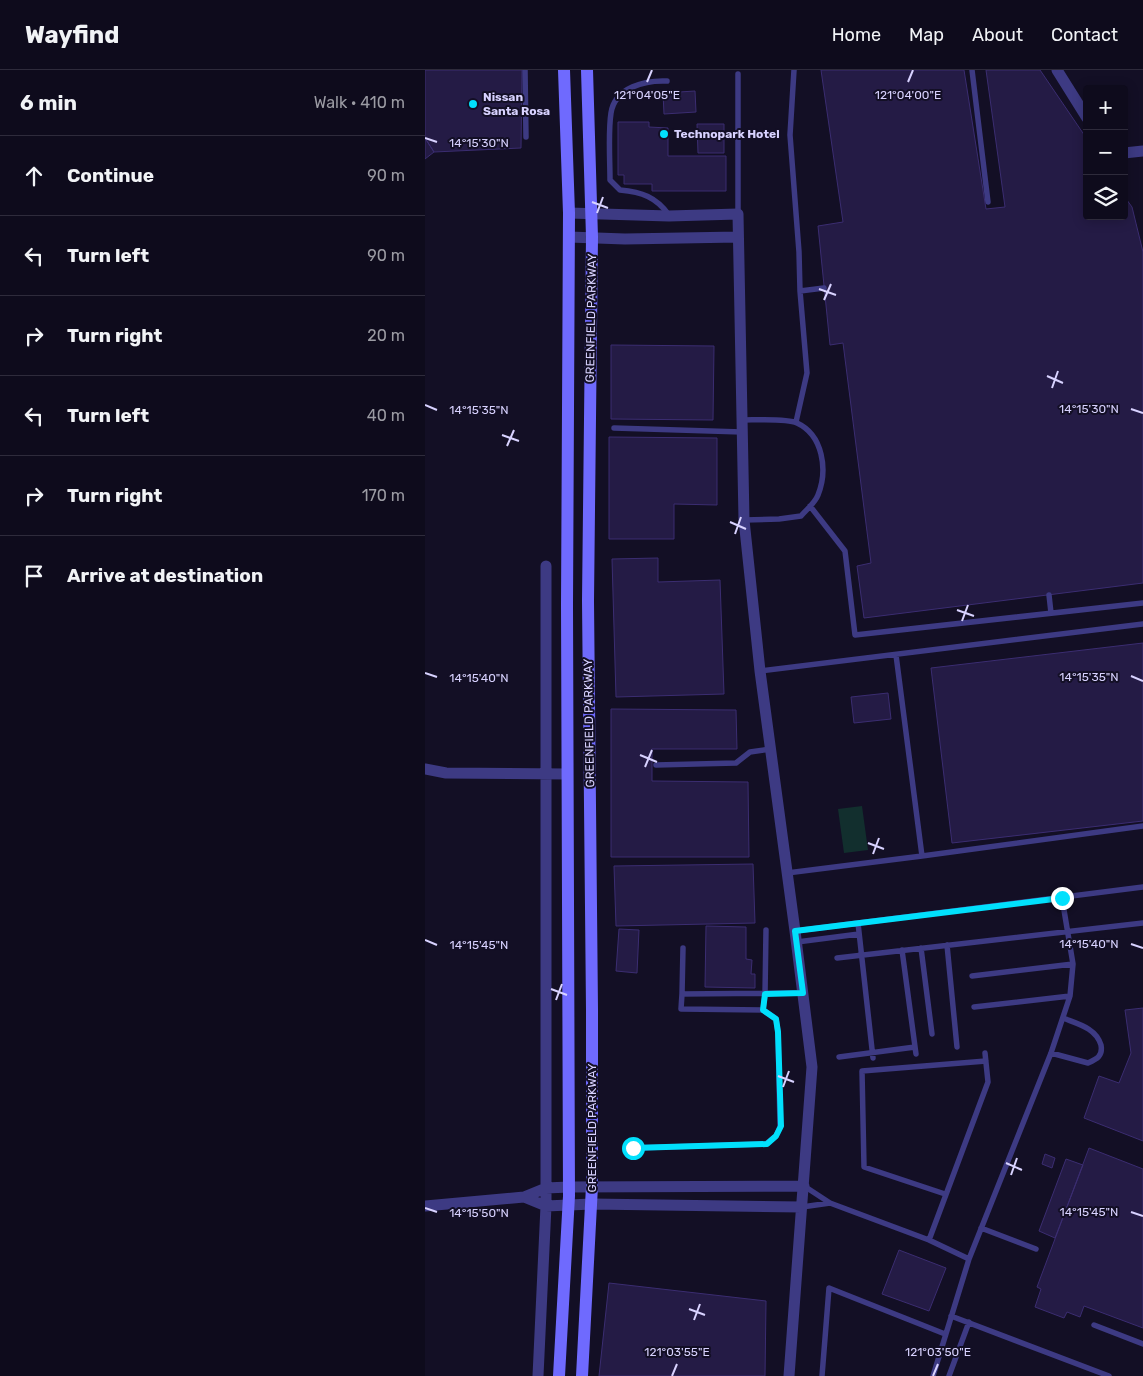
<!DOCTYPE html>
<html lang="en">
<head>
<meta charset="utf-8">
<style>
  :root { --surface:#0e0b1c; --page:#1c1929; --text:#f1f3f6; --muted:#9b9ba3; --line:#2e2b3b }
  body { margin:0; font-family:Rubik,sans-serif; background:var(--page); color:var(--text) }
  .controls { position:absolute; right:15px; top:15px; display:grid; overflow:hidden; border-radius:5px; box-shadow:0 2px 12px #0003 }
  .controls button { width:45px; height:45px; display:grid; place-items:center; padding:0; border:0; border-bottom:1px solid var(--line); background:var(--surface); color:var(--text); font:25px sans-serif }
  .stop { position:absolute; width:15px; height:15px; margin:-11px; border:4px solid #01e0fc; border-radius:50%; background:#fff }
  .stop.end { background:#01e0fc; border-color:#fff; box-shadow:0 1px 5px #0008 }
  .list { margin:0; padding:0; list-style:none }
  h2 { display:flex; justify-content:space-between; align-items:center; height:65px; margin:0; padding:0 20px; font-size:21px }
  h2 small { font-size:16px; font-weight:400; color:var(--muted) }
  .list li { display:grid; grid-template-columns:32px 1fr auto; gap:15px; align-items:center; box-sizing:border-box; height:80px; padding:0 20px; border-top:1px solid var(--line) }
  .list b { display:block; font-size:19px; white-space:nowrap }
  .list em { font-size:16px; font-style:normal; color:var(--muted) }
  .icon { flex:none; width:28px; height:28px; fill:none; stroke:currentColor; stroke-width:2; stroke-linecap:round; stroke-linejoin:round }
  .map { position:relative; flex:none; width:718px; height:1306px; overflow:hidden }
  header { display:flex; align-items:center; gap:30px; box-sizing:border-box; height:70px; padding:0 25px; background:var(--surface); border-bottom:1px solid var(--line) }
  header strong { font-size:24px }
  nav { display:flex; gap:28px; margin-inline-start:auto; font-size:18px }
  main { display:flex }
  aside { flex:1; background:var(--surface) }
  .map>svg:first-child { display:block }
  .pitch { fill:#122f2e }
  .building { fill:#241b45; stroke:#3b2d71 }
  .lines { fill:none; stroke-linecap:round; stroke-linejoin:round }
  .lane { stroke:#3d3a83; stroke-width:5.5 }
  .street { stroke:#3d3a83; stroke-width:11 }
  .secondary { stroke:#6f6afe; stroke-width:12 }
  .route { stroke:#01e0fc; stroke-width:6 }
  .ticks { fill:none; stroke:#d8d2ff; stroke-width:2 }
  .poi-dot { fill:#01e0fc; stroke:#130f25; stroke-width:2 }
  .labels { text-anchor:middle; stroke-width:4; stroke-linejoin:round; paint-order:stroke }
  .poi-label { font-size:12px; font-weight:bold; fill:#d8d2ff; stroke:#130f25; text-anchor:start }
  .street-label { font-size:12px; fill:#d8d2ff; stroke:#130f25 }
  .ticks-label { font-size:12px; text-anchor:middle; fill:#d8d2ff; stroke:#130f25; stroke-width:4; stroke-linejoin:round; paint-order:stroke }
</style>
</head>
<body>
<header>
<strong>Wayfind</strong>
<nav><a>Home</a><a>Map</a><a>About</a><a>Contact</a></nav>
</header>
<main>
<aside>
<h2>6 min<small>Walk · 410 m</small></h2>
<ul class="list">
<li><svg class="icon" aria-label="ahead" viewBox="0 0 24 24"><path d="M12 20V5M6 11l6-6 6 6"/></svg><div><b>Continue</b></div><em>90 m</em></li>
<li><svg class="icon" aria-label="left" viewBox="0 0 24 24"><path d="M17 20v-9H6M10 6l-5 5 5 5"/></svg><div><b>Turn left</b></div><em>90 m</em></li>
<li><svg class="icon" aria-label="right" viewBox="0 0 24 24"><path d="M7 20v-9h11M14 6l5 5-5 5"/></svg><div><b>Turn right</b></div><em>20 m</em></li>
<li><svg class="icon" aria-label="left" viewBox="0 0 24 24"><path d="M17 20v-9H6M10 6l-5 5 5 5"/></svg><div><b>Turn left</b></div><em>40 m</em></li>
<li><svg class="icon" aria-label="right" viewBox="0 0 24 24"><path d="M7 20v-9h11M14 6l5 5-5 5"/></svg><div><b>Turn right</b></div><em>170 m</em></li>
<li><svg class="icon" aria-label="arrive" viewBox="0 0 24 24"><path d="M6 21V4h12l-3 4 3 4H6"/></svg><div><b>Arrive at destination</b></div></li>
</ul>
</aside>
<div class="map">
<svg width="718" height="1306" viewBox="0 0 718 1306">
  <rect width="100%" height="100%" fill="#130f25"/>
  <path class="pitch" d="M437 736 443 780 419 783 413 739Z"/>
  <path class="building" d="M0 0H97L96 78 9 82 0 68Z
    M396 0H539L561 139 580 137 561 0H615L662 69V146H699V126L707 137 718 182V513L439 548 432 496 446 493 418 273 405 275 393 156 418 152Z
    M270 21 271 42 239 44 238 23Z
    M193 52H224V57L243 58V86H301V121H227V114H199V105H193Z
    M272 54H299V83H273Z
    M0 68 9 82 0 89Z
    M186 275 289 276 288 350 186 349Z
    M184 367 292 368V435L249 434V469H184Z
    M233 488V512L295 510 299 624 191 627 187 489Z
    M718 573V751L527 773 506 598Z
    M463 623 466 649 429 653 426 627Z
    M186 639 311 640 312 679H227V711L323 712 324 787H186Z
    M328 794 330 853 191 856 189 796Z
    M281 856 321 857V889L327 890 326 904H330V918L280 917Z
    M194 859 214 860 212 903 191 901Z
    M718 938V1071L659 1048 674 1006 694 1013 706 983 700 940Z
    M664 1078 718 1099V1258L659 1236 655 1247 642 1242 639 1248 610 1237 616 1219 612 1217Z
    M620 1084 630 1088 627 1098 617 1094Z
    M641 1089 658 1095 630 1168 614 1161Z
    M474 1180 521 1198 504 1241 457 1224Z
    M184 1213 341 1231 340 1306H174Z"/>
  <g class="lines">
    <path class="lane" d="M100 0 101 67
      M369 0 365 65 374 182 375 221 382 303 371 352
      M547 0 563 132
      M242 11C221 10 190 17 186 43 183 62 185 90 185 110L195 120C217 122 231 127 244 145
      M313 144V4
      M375 221 399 218
      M318 350C330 350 362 348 372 353 398 365 403 400 393 425 390 433 382 439 376 446L354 449 319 450
      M189 358 317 362
      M385 436 420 481 430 565 718 533
      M624 525 626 543
      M471 585 497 786 718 756
      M335 601 718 554
      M231 695 311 693 325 682 346 679
      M362 803 497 786
      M433 853 448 988
      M370 861 718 817
      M372 872 434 864
      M522 875 532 977
      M258 878 257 924 378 923
      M496 878 507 964
      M477 880 491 984
      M412 888 718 853
      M547 906 648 894
      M257 924 256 939 338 940 340 924 341 860
      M549 937 645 926
      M626 983 663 993C672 989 678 986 676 975 671 958 653 954 638 948
      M414 987 490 977
      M208 1078 341 1074 351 1066 355 1057 353 962 351 949 338 940
      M379 1116 405 1133 504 1170 544 1189
      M520 1124 439 1097 437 1001 561 991
      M377 1137 405 1133
      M556 1158 611 1179
      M504 1170 563 1012 560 983
      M526 1246 684 1306
      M669 1255 718 1274
      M397 1306 404 1218 520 1264
      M508 1306 544 1189 626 983 645 926 648 894 637 828
      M524 1306 544 1252"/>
    <path class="street" d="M632 0 662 48
      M699 83 718 81
      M144 143 244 146 313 144 319 450 335 601 370 861 387 997 364 1306
      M144 167 200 169 313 167
      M0 699 21 703 142 704
      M99 1127 121 1136 167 1134 377 1137
      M0 1136 99 1127 121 1118 144 1117 379 1116
      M113 1306 121 1136V496"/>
    <path class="secondary" d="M134 1306 144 1126 142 535 144 143 139 0
      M157 1306 167 1116V940L163 531 167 167 162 0"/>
  </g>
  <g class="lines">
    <path class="route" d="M208 1078 342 1074 351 1066 356 1056 353 962 351 949 338 940 340 924 378 923 370 861 637 828"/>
  </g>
  <path class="ticks" d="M222 12 227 0M483 12 488 0M0 68 12 72M167 132 183 138M172 143 178 127M394 219 411 225M399 230 406 214M622 306 638 313M627 318 633 301M0 335 12 340M706 339 718 343M77 365 94 371M82 376 89 360M305 452 321 459M310 464 316 447M532 540 549 546M537 551 543 535M0 603 12 607M706 606 718 611M215 685 232 692M220 697 227 680M443 773 459 779M448 784 454 768M0 870 12 875M706 874 718 878M126 919 142 925M131 930 137 914M353 1006 369 1012M358 1017 364 1001M581 1093 597 1100M586 1105 592 1088M0 1138 12 1142M706 1142 718 1146M264 1239 280 1245M269 1250 275 1234M247 1306 252 1294M508 1306 513 1294"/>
  <g class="poi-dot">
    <circle cx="48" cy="34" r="5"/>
    <circle cx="239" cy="64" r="5"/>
  </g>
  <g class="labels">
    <g class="poi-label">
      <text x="58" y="31">Nissan<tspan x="58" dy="14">Santa Rosa</tspan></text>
      <text x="249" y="68">Technopark Hotel</text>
    </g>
    <g class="street-label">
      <text transform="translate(166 248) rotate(-89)" y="4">GREENFIELD PARKWAY</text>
      <text transform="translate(164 653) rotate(-91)" y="4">GREENFIELD PARKWAY</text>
      <text transform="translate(167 1058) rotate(-90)" y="4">GREENFIELD PARKWAY</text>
    </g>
  </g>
  <g class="ticks-label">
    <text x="222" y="29">121°04'05"E</text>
    <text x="483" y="29">121°04'00"E</text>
    <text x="54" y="77">14°15'30"N</text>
    <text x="664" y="343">14°15'30"N</text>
    <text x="54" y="344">14°15'35"N</text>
    <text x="664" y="611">14°15'35"N</text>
    <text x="54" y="612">14°15'40"N</text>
    <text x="664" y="878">14°15'40"N</text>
    <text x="54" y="879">14°15'45"N</text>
    <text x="664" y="1146">14°15'45"N</text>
    <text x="54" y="1147">14°15'50"N</text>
    <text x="252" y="1286">121°03'55"E</text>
    <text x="513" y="1286">121°03'50"E</text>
  </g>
</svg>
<div class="controls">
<button>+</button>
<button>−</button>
<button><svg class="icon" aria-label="layers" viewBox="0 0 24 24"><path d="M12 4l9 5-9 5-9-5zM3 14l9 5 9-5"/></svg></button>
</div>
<div class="stop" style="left:208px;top:1078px"></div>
<div class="stop end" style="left:637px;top:828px"></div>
</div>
</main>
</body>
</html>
